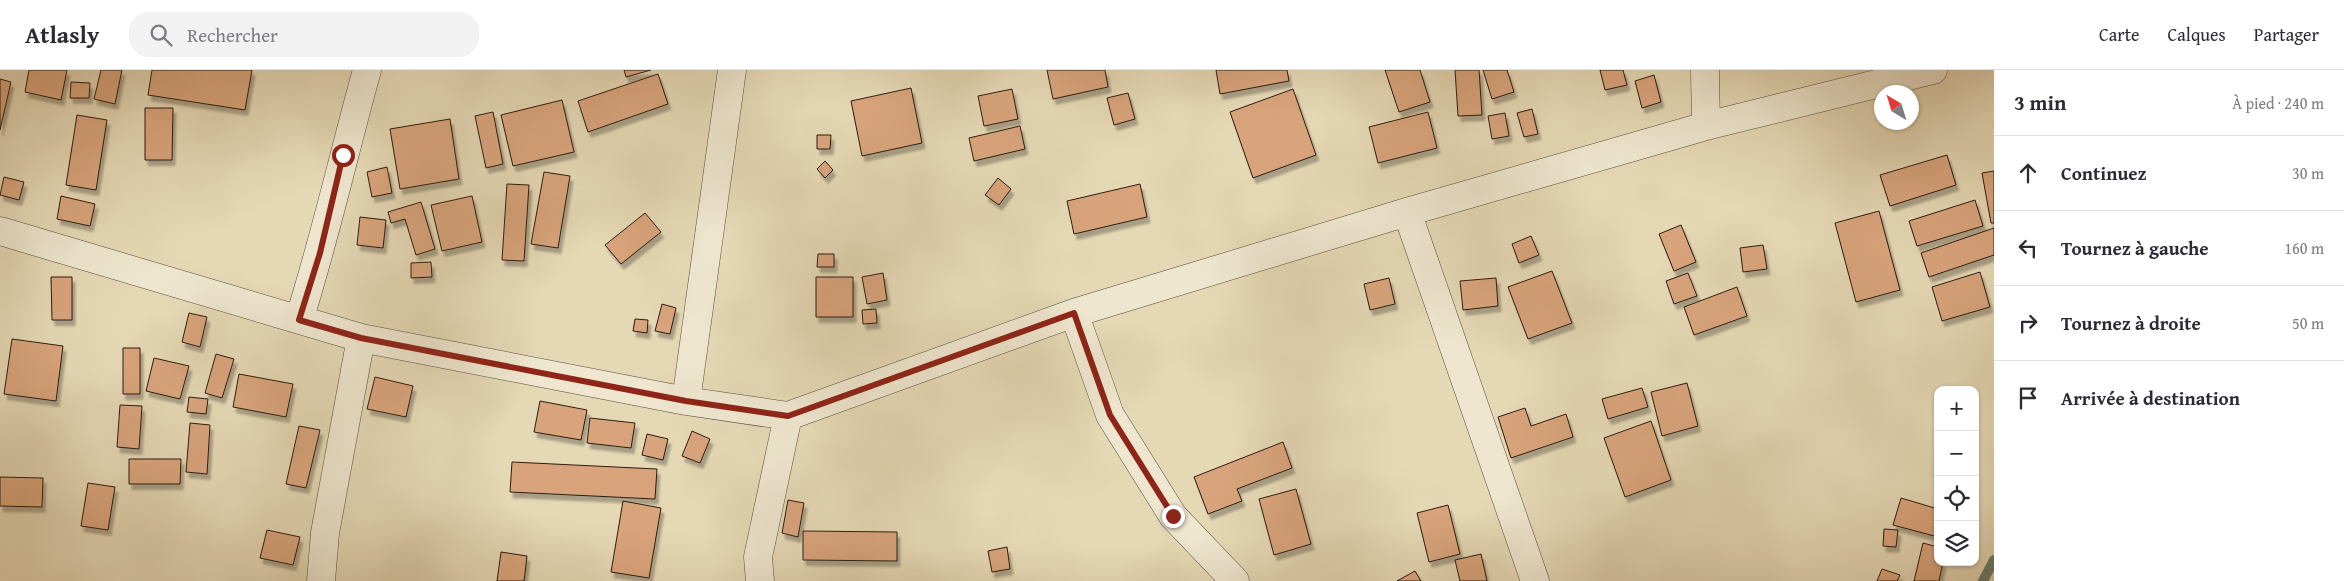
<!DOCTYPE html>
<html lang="fr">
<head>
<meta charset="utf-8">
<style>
  :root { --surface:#fff; --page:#f2f2f3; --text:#2b2b33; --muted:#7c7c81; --line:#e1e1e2 }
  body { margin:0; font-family:"Gentium Book Plus",serif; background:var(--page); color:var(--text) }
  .controls { position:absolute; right:15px; bottom:15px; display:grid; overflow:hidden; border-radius:10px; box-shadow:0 1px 4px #0004 }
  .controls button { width:45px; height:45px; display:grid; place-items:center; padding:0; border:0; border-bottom:1px solid var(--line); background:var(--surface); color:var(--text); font:25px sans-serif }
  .compass { position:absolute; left:1874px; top:15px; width:45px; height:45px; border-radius:50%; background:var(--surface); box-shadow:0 1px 4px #0004; rotate:322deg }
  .stop { position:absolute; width:15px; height:15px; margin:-11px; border:4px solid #8f2418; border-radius:50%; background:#fff }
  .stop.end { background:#8f2418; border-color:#fff; box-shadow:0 1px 5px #0008 }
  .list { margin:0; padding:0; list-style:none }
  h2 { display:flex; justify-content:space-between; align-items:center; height:65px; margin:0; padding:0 20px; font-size:21px }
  h2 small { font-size:16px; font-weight:400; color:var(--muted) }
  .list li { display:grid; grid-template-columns:32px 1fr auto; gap:15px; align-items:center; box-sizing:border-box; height:75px; padding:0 20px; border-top:1px solid var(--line) }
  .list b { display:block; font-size:19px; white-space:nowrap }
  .list em { font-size:16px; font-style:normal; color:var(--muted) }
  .icon { flex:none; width:28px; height:28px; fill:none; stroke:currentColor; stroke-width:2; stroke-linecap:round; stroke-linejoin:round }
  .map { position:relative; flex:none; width:1994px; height:511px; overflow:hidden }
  header { display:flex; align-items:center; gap:30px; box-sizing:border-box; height:70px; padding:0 25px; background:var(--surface); border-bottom:1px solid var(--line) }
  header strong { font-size:24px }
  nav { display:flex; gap:28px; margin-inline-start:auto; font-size:18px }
  .search { width:350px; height:45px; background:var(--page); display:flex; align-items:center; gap:12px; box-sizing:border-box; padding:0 18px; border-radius:20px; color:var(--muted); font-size:19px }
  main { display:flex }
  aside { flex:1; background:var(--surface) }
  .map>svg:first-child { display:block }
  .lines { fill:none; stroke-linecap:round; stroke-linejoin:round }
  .stream { stroke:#6b7b6f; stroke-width:10 }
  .building { fill:#d9a47c; stroke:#2a1c11; filter:url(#shadow) }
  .minor-casing { stroke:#594b3a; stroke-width:29 }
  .minor { stroke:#eee6cf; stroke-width:28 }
  .route { stroke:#8f2418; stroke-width:6 }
</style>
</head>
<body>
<header>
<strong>Atlasly</strong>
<div class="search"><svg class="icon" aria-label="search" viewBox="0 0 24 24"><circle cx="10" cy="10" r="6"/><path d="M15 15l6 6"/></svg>Rechercher</div>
<nav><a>Carte</a><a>Calques</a><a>Partager</a></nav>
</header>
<main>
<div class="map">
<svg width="1994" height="511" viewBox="0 0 1994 511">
  <defs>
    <filter id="shadow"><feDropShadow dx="3" dy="5.5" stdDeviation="1" flood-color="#0004"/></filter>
  </defs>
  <rect width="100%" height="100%" fill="#e5d8b5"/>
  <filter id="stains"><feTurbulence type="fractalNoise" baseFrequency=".004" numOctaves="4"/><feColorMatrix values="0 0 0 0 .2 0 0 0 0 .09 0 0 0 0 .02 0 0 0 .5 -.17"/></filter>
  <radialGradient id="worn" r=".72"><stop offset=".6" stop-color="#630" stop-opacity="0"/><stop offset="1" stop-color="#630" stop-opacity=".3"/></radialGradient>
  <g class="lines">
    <path class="stream" d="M1983 511 1994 490"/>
  </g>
  <path class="building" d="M29 0H67L61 30 25 22Z
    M101 0H122L115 34 94 29Z
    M152 0H252L245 40 148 25Z
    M624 0H651L626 7Z
    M1047 0H1105L1108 17 1053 29Z
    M1216 0H1287L1289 11 1220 24Z
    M1385 0H1420L1430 32 1399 42Z
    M1455 0H1479L1482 45 1458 46Z
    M1483 0H1507L1514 22 1492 29Z
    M1600 0H1623L1627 15 1605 20Z
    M658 4 668 34 588 62 578 31Z
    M1654 5 1661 32 1642 38 1635 11Z
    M0 9 11 12 0 60Z
    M71 12 90 13 89 28H70Z
    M911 18 922 73 862 86 851 31Z
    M1012 19 1018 49 984 56 978 26Z
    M1293 19 1316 85 1253 108 1230 42Z
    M1128 23 1135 49 1114 55 1107 28Z
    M562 30 574 82 513 96 501 45Z
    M145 38H173L172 90H145Z
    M1532 39 1538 64 1524 67 1517 43Z
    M493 42 503 94 486 98 475 46Z
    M1428 42 1437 78 1378 93 1369 57Z
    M1505 43 1509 66 1492 69 1488 46Z
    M77 45 107 50 96 120 66 115Z
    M450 49 459 109 400 119 390 59Z
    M1020 56 1025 79 974 91 969 68Z
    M817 65H831L830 79H817Z
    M1947 85 1956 115 1890 136 1880 105Z
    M825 91 833 100 825 108 817 99Z
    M387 97 392 123 372 127 367 102Z
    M1994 101V153H1991L1982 103Z
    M544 102 570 106 558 178 531 174Z
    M4 107 24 112 19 130 0 125Z
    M998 108 1011 119 999 135 985 125Z
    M507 114 529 115 524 191 502 190Z
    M1140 114 1147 147 1074 164 1067 131Z
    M61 126 95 134 90 156 57 149Z
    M472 126 482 172 442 181 431 135Z
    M1975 130 1983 156 1917 176 1909 151Z
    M421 132 435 179 416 185 405 149 391 153 388 142Z
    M1879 141 1900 220 1856 232 1835 153Z
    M645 143 661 162 621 194 605 175Z
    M360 147 386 150 383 178 357 175Z
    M1681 155 1696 192 1674 201 1659 164Z
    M1994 158V185L1929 207 1921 183Z
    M1531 166 1539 185 1519 193 1512 174Z
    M1763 175 1767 199 1743 202 1740 178Z
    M818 184H834V197H817Z
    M431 192 432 207 411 208V193Z
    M1552 201 1572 253 1528 269 1508 217Z
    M1980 202 1990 237 1942 251 1932 217Z
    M883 203 887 230 867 234 862 207Z
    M1688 203 1697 226 1674 234 1666 211Z
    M51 207H72V250H52Z
    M816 207H853V247H816Z
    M1389 208 1395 234 1370 240 1364 214Z
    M1496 208 1498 236 1463 240 1460 211Z
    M1737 217 1747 246 1694 265 1684 237Z
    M662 234 676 238 670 264 655 261Z
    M876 239 877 253 863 254 862 240Z
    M189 243 207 247 200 277 182 272Z
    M635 249 648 250 647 263 633 261Z
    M12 269 63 276 56 331 4 324Z
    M123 278H140V324H123Z
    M216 284 234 289 222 328 205 323Z
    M154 288 189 296 180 329 146 321Z
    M239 304 293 314 286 347 233 337Z
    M375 307 413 316 406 347 367 339Z
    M1687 313 1698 356 1662 366 1651 322Z
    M1642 318 1648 337 1608 349 1602 329Z
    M189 327 208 329 206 344 187 342Z
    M540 331 587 340 581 370 534 362Z
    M120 335 142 336 139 379 117 377Z
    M1525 338 1531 356 1566 344 1573 367 1511 388 1498 347Z
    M590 348 635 353 631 378 587 373Z
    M1651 351 1671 410 1625 427 1604 368Z
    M190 353 210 355 207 404 186 402Z
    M299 356 320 360 306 418 286 414Z
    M692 361 710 369 700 393 682 386Z
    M647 364 668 369 663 390 642 385Z
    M1283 372 1292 398 1237 419 1242 431 1208 444 1194 407Z
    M129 389H181L180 414H129Z
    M512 392 657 399 655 429 510 422Z
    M0 407 43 408 42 437 0 436Z
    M88 413 115 417 108 460 81 456Z
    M1296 419 1311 474 1274 485 1259 429Z
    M1901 428 1938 439V467L1893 455Z
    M788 430 804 433 798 467 782 463Z
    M623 431 661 438 649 508 611 502Z
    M1448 435 1460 484 1429 492 1417 443Z
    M1884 459 1898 460 1896 477 1883 476Z
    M267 460 300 467 293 495 260 488Z
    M803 461 897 462V491L803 490Z
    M1923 473 1938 477V492H1943L1939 511H1914Z
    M1007 477 1010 499 992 502 988 481Z
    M501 482 527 486 524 511H497Z
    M1481 484 1487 511H1460L1455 490Z
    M1882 499 1900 505 1897 511H1877Z
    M1415 501 1421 511H1397Z"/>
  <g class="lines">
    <defs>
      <path id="minor" d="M1705 0 1706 56
        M1407 142 1535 511
        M0 161 361 268 686 331 788 346 1074 243 1407 142 1706 56 1933 0
        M1074 243 1110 345 1173 446 1235 511
        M299 250C325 168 344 83 367 0
        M686 331 732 0
        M321 511 325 463 361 268
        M760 511 758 487 788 346"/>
    </defs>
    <use href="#minor" class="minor-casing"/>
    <use href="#minor" class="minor"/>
  </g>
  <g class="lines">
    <path class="route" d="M343 85 320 183 299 250 361 268 686 331 788 346 1074 243 1110 345 1173 446"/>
  </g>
  <rect width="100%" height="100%" filter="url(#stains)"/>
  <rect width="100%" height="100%" fill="url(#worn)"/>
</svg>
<div class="controls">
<button>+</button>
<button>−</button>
<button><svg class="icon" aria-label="locate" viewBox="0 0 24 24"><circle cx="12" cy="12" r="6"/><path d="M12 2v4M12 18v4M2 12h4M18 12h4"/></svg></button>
<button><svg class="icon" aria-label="layers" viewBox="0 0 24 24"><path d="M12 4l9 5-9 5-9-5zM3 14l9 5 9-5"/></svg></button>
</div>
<svg class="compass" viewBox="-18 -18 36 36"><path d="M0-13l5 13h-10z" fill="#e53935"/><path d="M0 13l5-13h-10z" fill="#7c7c81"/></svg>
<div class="stop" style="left:343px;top:85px"></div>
<div class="stop end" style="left:1173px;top:446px"></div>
</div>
<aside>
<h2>3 min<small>À pied · 240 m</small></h2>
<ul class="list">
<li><svg class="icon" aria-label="ahead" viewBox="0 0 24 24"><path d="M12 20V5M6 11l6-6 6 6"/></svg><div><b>Continuez</b></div><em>30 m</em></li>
<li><svg class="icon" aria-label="left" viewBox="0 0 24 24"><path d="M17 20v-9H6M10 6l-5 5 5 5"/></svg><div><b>Tournez à gauche</b></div><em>160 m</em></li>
<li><svg class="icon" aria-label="right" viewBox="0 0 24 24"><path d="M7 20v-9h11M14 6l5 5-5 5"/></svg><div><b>Tournez à droite</b></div><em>50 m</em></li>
<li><svg class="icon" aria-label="arrive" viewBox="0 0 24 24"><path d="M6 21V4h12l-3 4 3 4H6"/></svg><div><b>Arrivée à destination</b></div></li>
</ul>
</aside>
</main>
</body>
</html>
